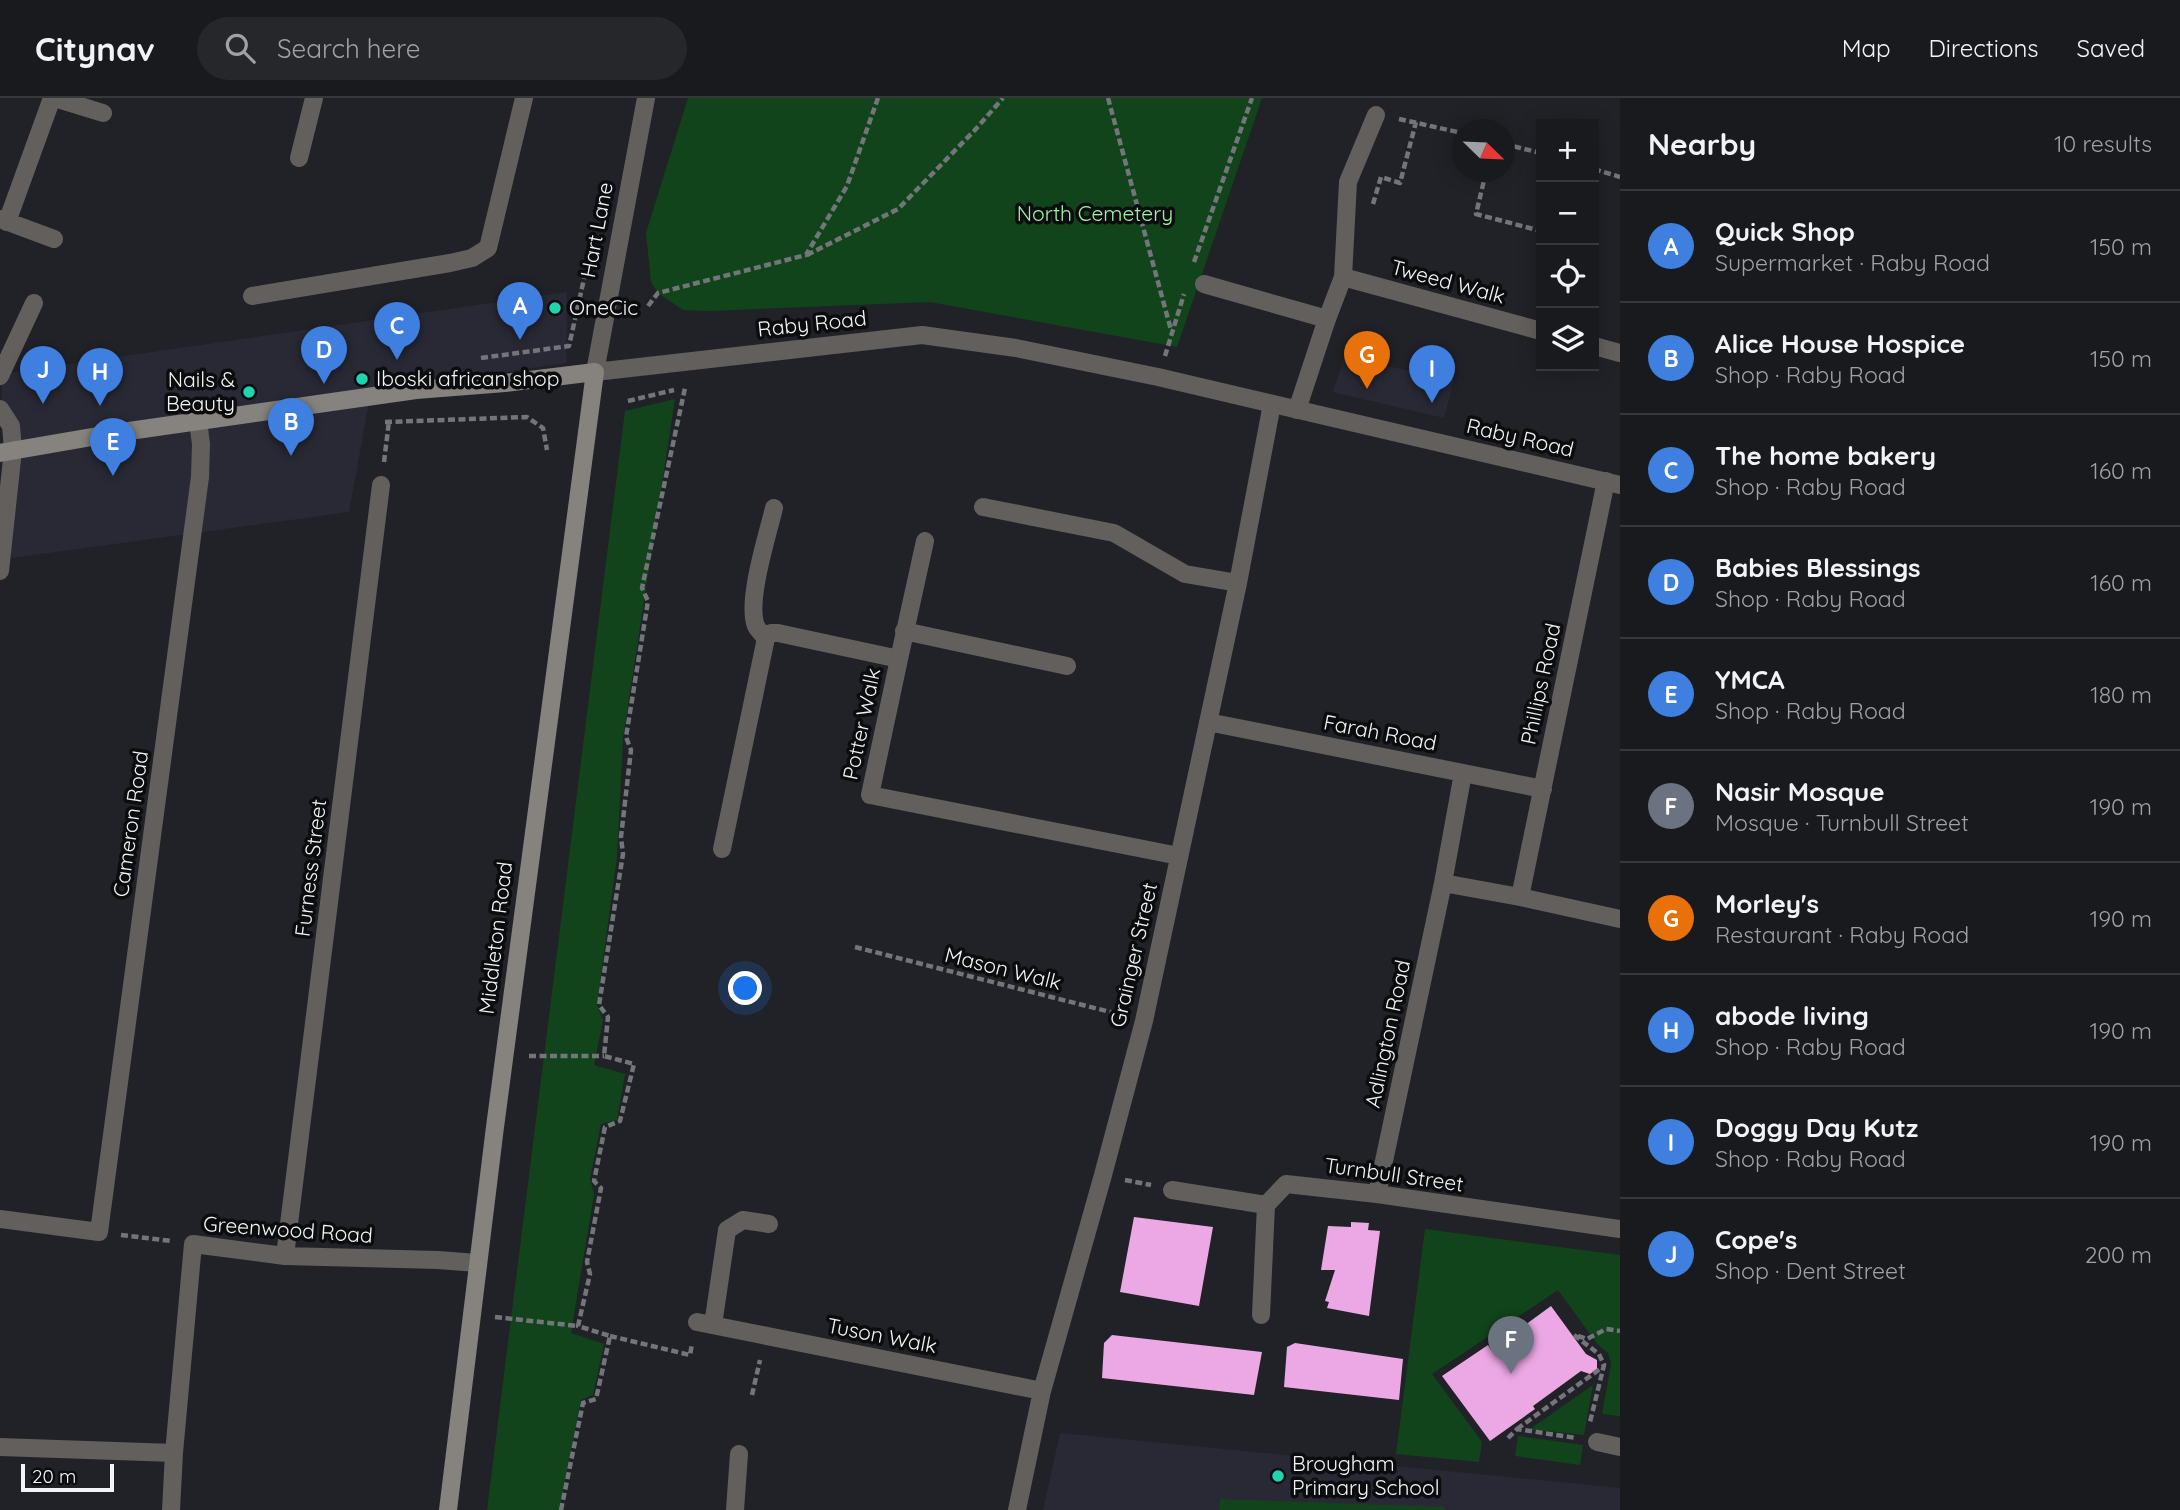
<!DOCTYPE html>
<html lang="en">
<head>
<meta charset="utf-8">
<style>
  :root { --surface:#191a1e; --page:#26272b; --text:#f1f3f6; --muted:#9fa1a4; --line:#37383c; --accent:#1fd5b0 }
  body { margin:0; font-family:Quicksand,sans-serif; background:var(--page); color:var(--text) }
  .controls { position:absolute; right:21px; top:21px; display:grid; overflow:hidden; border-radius:0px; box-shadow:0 4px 18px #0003 }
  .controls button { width:63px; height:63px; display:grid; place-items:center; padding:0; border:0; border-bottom:2px solid var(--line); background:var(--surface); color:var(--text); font:35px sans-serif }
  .compass { position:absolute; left:1452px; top:21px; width:63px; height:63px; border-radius:50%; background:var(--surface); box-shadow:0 4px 18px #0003; rotate:113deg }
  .scale { position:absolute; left:21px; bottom:18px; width:93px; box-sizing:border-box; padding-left:7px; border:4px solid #f3f4f8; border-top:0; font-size:19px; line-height:24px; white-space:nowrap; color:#f3f4f8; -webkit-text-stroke:5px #0b0c0e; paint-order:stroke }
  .you { position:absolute; left:746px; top:891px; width:24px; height:24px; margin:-18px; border:5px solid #fff; border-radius:50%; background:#1a73e8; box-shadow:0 0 0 10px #1a73e833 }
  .badge { display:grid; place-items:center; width:46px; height:46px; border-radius:50%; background:var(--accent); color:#fff; font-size:23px; font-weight:700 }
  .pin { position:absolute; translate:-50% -58px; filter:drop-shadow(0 2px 4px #0008) }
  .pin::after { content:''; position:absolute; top:37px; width:24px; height:21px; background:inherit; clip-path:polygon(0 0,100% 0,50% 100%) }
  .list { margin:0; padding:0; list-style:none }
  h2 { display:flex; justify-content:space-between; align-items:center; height:91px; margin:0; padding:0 28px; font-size:30px }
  h2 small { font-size:23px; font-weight:400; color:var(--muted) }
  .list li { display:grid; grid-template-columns:46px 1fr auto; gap:21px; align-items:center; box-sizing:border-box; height:112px; padding:0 28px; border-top:2px solid var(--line) }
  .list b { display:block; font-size:26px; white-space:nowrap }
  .list p { margin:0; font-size:23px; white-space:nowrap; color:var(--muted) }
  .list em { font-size:23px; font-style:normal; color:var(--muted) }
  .icon { flex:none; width:38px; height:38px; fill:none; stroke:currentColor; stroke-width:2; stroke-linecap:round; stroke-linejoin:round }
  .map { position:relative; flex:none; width:1620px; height:1412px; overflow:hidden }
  header { display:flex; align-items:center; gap:42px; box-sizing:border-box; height:98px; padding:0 35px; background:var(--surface); border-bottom:2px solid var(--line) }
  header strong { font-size:33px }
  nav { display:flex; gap:38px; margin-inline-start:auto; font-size:24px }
  .search { width:490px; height:63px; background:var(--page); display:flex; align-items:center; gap:18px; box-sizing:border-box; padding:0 24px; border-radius:38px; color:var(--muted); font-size:26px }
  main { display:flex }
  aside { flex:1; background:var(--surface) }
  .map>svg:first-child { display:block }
  .built { fill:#292935 }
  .green { fill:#11441b }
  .building { fill:#eca8e5 }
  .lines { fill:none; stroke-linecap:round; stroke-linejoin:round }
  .path { stroke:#74757a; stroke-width:4.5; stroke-dasharray:7 3.5; stroke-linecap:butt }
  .service { stroke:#625f5d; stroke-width:18 }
  .minor { stroke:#625f5d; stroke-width:18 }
  .tertiary { stroke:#625f5d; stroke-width:18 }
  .secondary { stroke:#86827e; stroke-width:18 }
  .poi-dot { fill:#1fd5b0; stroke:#0b0c0e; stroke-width:2.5 }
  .labels { text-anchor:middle; stroke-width:7; stroke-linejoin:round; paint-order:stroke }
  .park-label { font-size:21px; fill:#99f4a2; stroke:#0b0c0e }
  .street-label { font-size:21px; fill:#f3f4f8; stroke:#0b0c0e }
  .poi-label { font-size:21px; fill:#f3f4f8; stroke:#0b0c0e; text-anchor:start }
</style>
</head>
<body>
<header>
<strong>Citynav</strong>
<div class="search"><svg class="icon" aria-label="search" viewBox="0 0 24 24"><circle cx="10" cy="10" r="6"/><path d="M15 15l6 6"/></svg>Search here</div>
<nav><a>Map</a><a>Directions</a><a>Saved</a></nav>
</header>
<main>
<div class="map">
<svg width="1620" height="1412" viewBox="0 0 1620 1412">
  <rect width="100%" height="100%" fill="#212228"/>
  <path class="built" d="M567 194 566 265 371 293 349 414 11 460 1 276Z
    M1344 260 1454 281 1444 320 1333 294Z
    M1060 1335 1620 1390V1412H1043Z"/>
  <path class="green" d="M688 0H1262L1177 249 930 204 709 213 683 212 658 195 651 184 646 135Z
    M675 301 623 640 617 759 597 907 603 922 594 967 625 976 617 1022 601 1026 590 1081 594 1096 571 1235 604 1246 593 1297 581 1302 559 1412H487L625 313Z
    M1425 1131 1620 1157V1318L1602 1316 1611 1266 1608 1255 1598 1247 1558 1192 1432 1276 1482 1344 1479 1364 1396 1356Z
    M1593 1287 1584 1337 1530 1331Z
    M1518 1338 1583 1347 1580 1367 1515 1358Z
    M1220 1401 1445 1409V1412H1219Z"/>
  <path class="building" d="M1134 1119 1213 1129 1199 1208 1120 1194Z
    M1351 1124 1369 1125 1368 1132 1380 1133 1369 1218 1327 1210 1329 1204 1325 1203 1335 1172H1321L1328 1128 1351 1129Z
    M1551 1208 1586 1256 1597 1262V1271L1590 1276 1581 1273 1533 1308 1535 1311 1490 1343 1442 1278 1488 1247 1491 1252Z
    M1112 1237 1262 1254 1254 1297 1102 1280 1104 1245Z
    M1295 1245 1403 1261 1399 1302 1284 1289 1287 1249Z"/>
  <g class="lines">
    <path class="path" d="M1108 0 1171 232
      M1399 21 1462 35
      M1504 46 1541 55
      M1594 71 1620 79
      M1486 74 1476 116 1541 133
      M1373 106 1381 79 1400 85 1416 24
      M807 157 898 111 974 33 1003 0
      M1194 164 1252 0
      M648 208 658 195 806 157 847 88 878 0
      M1165 258 1184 196
      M481 260 569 248 586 172
      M628 303 674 292
      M385 324 527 319 543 330 547 352
      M384 364 389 323
      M855 849 1122 917
      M529 958H604
      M1125 1082 1151 1087
      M121 1137 171 1143
      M495 1219 578 1228
      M1574 1237 1599 1256 1604 1267 1590 1324
      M610 1238 690 1257 692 1246
      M1578 1238 1587 1241 1606 1231 1620 1233
      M752 1297 760 1262
      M1517 1331 1604 1268
      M1508 1340 1517 1331 1576 1340
      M561 1412 583 1305 596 1301 610 1238 578 1228 590 1176 587 1164 601 1090 594 1083 605 1029 620 1023 634 966 604 958 608 919 599 907 623 756 621 739 631 652 626 639 648 503 642 490 685 290"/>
    <path class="service" d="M1204 186 1327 221
      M252 198 450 165 472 160 488 150 524 0
      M766 540C762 536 758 532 756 528 746 503 768 436 774 410
      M1261 1217 1266 1107
      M1597 1344 1620 1349
      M735 1412 739 1356"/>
    <path class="minor" d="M54 0 103 15
      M299 60 314 0
      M0 121 54 141
      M7 124 52 0
      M1343 179 1541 233
      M1594 248 1620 255
      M0 278 34 205
      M0 311 11 328 13 352 0 473
      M1297 312 1327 221 1343 179 1348 84 1376 17
      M983 409 1114 435 1185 476 1238 485
      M904 533 1067 568
      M899 561 925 443
      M1208 624 1543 691
      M722 751 766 540 771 535H778L899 561 870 697 1179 758
      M1443 785 1463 675
      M1520 799 1606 383
      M1172 1092 1266 1107 1286 1086 1377 1096 1620 1131
      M1377 1096 1443 785 1520 799 1620 821
      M0 1121 99 1134 200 379 201 346 198 323
      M285 1158 381 387
      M697 1224 1042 1293
      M713 1227 727 1132 743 1122 769 1126
      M0 1349 174 1355
      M171 1412 174 1355 193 1146 285 1158 438 1162 477 1165
      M1017 1412 1042 1293 1103 1077 1144 923 1238 485 1272 306"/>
    <path class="tertiary" d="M646 0 595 274 922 237 1016 250 1158 279 1620 387"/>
    <path class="secondary" d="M0 355 115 335 416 292 505 285 595 274 495 1029 448 1412"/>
  </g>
  <g class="poi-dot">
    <circle cx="555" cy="210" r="7"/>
    <circle cx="362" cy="281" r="7"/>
    <circle cx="249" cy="294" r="7"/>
    <circle cx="1278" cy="1378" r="7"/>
  </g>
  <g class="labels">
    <g class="park-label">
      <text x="1095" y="123">North Cemetery</text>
    </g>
    <g class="street-label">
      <text transform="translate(597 132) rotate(-79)" y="7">Hart Lane</text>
      <text transform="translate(1448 184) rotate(15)" y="7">Tweed Walk</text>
      <text transform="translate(812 226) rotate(-6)" y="7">Raby Road</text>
      <text transform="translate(1520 340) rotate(13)" y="7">Raby Road</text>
      <text transform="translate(1541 586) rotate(-78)" y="7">Phillips Road</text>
      <text transform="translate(862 626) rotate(-78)" y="7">Potter Walk</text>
      <text transform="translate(1380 635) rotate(11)" y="7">Farah Road</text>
      <text transform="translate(131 726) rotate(-82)" y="7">Cameron Road</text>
      <text transform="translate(311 770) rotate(-83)" y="7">Furness Street</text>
      <text transform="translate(496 840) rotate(-83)" y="7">Middleton Road</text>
      <text transform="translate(1134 857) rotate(-77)" y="7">Grainger Street</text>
      <text transform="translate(1003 871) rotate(14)" y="7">Mason Walk</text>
      <text transform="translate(1388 936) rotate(-78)" y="7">Adlington Road</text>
      <text transform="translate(1394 1077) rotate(8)" y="7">Turnbull Street</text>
      <text transform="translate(288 1132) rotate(4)" y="7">Greenwood Road</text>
      <text transform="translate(882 1238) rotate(11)" y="7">Tuson Walk</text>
    </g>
    <g class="poi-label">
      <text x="569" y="217">OneCic</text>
      <text x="376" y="288">Iboski african shop</text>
      <text x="235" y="289" text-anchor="end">Nails &amp;<tspan x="235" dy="24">Beauty</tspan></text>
      <text x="1292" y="1373">Brougham<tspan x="1292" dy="24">Primary School</tspan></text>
    </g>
  </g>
</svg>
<div class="controls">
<button>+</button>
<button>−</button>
<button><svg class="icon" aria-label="locate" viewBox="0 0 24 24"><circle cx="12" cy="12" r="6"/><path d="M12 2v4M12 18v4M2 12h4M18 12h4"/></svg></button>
<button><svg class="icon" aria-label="layers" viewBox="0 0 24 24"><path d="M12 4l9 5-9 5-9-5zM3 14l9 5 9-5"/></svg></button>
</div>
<svg class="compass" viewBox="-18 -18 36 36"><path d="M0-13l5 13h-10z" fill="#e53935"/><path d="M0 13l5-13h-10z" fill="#9fa1a4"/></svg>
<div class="scale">20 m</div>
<div class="you"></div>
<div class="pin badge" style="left:520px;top:242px;background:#3f7fe0">A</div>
<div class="pin badge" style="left:291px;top:358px;background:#3f7fe0">B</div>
<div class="pin badge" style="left:397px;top:262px;background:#3f7fe0">C</div>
<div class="pin badge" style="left:324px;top:286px;background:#3f7fe0">D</div>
<div class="pin badge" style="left:113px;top:378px;background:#3f7fe0">E</div>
<div class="pin badge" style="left:1511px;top:1276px;background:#6b7280">F</div>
<div class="pin badge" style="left:1367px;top:291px;background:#e8710a">G</div>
<div class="pin badge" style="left:100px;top:308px;background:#3f7fe0">H</div>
<div class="pin badge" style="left:1432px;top:305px;background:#3f7fe0">I</div>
<div class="pin badge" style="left:43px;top:306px;background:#3f7fe0">J</div>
</div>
<aside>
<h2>Nearby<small>10 results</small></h2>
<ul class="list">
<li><span class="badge" style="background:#3f7fe0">A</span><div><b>Quick Shop</b><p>Supermarket · Raby Road</p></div><em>150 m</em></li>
<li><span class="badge" style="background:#3f7fe0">B</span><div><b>Alice House Hospice</b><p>Shop · Raby Road</p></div><em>150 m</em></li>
<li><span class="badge" style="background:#3f7fe0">C</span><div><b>The home bakery</b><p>Shop · Raby Road</p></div><em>160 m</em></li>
<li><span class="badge" style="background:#3f7fe0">D</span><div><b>Babies Blessings</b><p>Shop · Raby Road</p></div><em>160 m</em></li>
<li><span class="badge" style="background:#3f7fe0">E</span><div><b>YMCA</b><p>Shop · Raby Road</p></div><em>180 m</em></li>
<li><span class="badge" style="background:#6b7280">F</span><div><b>Nasir Mosque</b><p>Mosque · Turnbull Street</p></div><em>190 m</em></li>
<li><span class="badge" style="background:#e8710a">G</span><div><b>Morley's</b><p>Restaurant · Raby Road</p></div><em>190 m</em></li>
<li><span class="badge" style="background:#3f7fe0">H</span><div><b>abode living</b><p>Shop · Raby Road</p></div><em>190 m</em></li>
<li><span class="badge" style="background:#3f7fe0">I</span><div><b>Doggy Day Kutz</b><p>Shop · Raby Road</p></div><em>190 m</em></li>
<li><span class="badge" style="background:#3f7fe0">J</span><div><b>Cope's</b><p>Shop · Dent Street</p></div><em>200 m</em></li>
</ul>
</aside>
</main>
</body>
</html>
